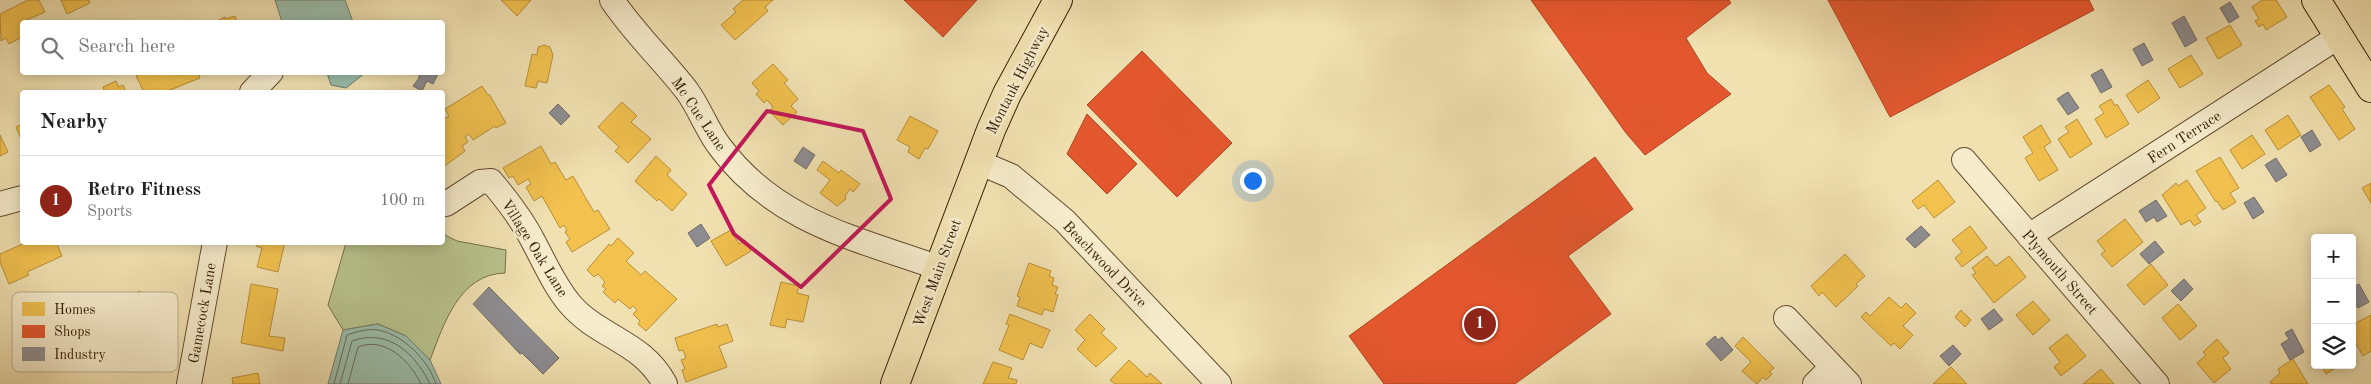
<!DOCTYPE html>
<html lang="en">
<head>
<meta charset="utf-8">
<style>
  :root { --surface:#fff; --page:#f6f6f6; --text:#222; --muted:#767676; --line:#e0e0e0; --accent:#8f2418 }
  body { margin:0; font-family:"Old Standard TT",serif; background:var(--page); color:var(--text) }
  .controls { position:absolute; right:15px; bottom:15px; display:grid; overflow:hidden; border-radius:5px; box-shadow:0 2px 12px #0003 }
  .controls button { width:45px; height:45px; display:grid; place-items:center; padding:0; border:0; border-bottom:1px solid var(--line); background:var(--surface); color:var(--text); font:25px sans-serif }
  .you { position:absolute; left:1252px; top:180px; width:18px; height:18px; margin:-12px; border:4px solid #fff; border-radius:50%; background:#1a73e8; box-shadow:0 0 0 8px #1a73e833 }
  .badge { display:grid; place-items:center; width:32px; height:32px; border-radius:50%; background:var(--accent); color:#fff; font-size:16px; font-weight:700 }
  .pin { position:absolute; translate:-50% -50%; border:2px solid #fff; box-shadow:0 1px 5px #0006 }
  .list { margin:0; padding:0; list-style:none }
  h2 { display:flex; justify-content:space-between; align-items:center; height:65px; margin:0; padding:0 20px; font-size:21px }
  h2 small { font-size:16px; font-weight:400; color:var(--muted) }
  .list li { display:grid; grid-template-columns:32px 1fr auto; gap:15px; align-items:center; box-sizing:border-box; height:90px; padding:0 20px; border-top:1px solid var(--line) }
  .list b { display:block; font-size:19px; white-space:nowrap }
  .list p { margin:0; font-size:16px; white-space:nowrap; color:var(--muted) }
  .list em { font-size:16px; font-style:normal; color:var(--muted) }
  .icon { flex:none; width:28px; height:28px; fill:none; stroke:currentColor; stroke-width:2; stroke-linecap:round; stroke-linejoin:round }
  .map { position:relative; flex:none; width:2371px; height:384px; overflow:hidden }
  .search { position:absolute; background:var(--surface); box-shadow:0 2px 12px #0003; left:20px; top:20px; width:425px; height:55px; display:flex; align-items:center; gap:12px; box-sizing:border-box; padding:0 18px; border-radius:5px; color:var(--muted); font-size:19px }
  .panel { position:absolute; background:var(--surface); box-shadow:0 2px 12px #0003; left:20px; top:90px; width:425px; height:155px; border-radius:5px }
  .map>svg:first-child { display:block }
  .green { fill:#b8c38d; stroke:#756f48 }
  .water { fill:#9bbeac; stroke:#717d69 }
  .homes { fill:#f2c14e; stroke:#b88f38 }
  .shops { fill:#e4572e; stroke:#af4521 }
  .industry { fill:#8d8d92; stroke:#726b67 }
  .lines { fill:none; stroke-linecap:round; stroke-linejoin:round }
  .shore { stroke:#666c58; stroke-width:1 }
  .minor-casing { stroke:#624c2f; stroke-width:26 }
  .major-casing { stroke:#321b04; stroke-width:30 }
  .minor { stroke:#f6eccc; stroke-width:24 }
  .major { stroke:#f1e1b1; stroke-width:28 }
  .marked { fill:none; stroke:#c2185b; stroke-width:4; stroke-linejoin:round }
  .labels { text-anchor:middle; stroke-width:5; stroke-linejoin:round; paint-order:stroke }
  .street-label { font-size:15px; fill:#321b04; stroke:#f6eccc }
  .key { fill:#f6eccc; stroke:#bbad90; stroke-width:1 }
  .key-label { font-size:14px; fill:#321b04 }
</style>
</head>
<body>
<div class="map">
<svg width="2371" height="384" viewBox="0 0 2371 384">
  <rect width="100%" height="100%" fill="#f1e1b1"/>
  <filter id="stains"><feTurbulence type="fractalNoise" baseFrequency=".004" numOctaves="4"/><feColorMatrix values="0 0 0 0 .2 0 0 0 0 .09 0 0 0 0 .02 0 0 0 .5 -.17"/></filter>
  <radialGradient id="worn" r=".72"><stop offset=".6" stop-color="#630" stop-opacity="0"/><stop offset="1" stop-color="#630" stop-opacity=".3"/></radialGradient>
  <path class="green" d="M443 234 457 241 506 250 505 273C459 274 444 324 430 360L406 336 378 324 343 330 328 305 346 243 442 242Z"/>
  <path class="water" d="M275 0H345L353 22H282Z
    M327 73H365L346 88 331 85Z
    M378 324 406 336 430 360 441 384H328L343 330Z"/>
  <path class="homes" d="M28 0H39L45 12 22 22V37L9 44 6 38 1 41 0 14Z
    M61 0H89L90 3 67 14Z
    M501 0H531L517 16Z
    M743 0H773L765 7 768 11 735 40 721 25 736 12 733 9Z
    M2262 0H2276L2287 17 2266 30 2263 24 2259 27 2255 21 2259 19 2252 7Z
    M235 16 237 22H215L225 17V19Z
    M2230 25 2242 45 2218 59 2206 38Z
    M544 45 550 47 553 55 547 83 538 81 536 88 525 86 532 54 537 55 538 47Z
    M2191 55 2203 74 2180 88 2168 69Z
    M773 64 788 80 784 83 798 99 791 106 797 112 783 125 769 111 773 107 767 100 764 103 756 94 759 91 752 83Z
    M143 72H198L200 78 165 92H144L136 76Z
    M2148 80 2160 98 2138 113 2126 95Z
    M116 81 119 87 123 85 126 92H103H105L103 87Z
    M2329 85 2345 107 2342 109 2355 129 2339 140 2310 97Z
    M482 86 488 95 489 94 506 123 496 128 495 126 473 140 469 134 465 137 468 142 462 146 465 151 442 168V120L449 116 445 109Z
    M2111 99 2115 106 2117 104 2129 124 2106 138 2095 119 2104 113 2099 106Z
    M622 102 637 116 631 122 651 139 628 163 615 151 619 147 598 127Z
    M2288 115 2301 135 2278 150 2265 130Z
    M910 116 938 131 928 149 925 148 919 159 908 152 910 147 897 140Z
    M2077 119 2092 144 2070 158 2058 139 2069 132 2065 127Z
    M22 124V138L21 139 16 127Z
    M2041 125 2051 142 2044 147 2058 170 2039 181 2025 158 2033 153 2023 137Z
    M0 135 8 152 0 156Z
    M2252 135 2265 154 2242 169 2230 150Z
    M541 146 551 164 555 162 566 180 573 176 594 212 598 210 610 229 572 252 566 242 570 239 565 232 567 231 564 225 560 228 542 196 534 201 526 187 531 184 528 179 518 185 513 176 509 178 503 168Z
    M656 156 671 170 667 175 687 194 672 211 659 199 657 201 635 181Z
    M2220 157 2239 188 2230 193 2236 202 2223 210 2217 201 2216 202 2196 171Z
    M823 161 839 173 841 170 860 184 853 192 850 189 845 196 846 199 837 206 820 193 830 180 817 170Z
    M1938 180 1955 202 1934 218 1924 205 1918 209 1912 201Z
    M2187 180 2206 208 2196 215 2201 222 2194 226 2190 220 2181 225 2162 195 2176 183 2178 186Z
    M2371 183V203L2362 188Z
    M2125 219 2143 242 2112 267 2101 254 2105 251 2097 241Z
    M1970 226 1987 248 1962 267 1955 258 1962 252 1952 240Z
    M731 230 739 244 745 240 751 251 726 266 711 241Z
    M618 238 634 253 626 261 641 275 645 271 677 299 646 331 638 324 640 321 633 314 637 310 633 306 630 309 618 299 615 303 603 292 606 289 602 286 605 282 598 274 594 277 587 270 609 244 611 246Z
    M27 242H56L62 256 38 267 27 272 29 275 9 284 0 262V254Z
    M257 242H285L278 272 257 267 262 248 256 246Z
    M1845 254 1865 276 1856 284 1858 286 1836 307 1822 292 1819 296 1811 286Z
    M1987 256 1996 266 2009 256 2026 277 1994 303 1972 275 1976 273 1972 268Z
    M1029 263 1051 271 1049 276 1054 278 1052 285 1058 287 1055 294 1058 295 1053 312 1044 309 1042 315 1017 306 1020 297 1017 296Z
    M2151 264 2168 285 2144 305 2127 285Z
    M781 282 799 286 797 293 809 296 803 322 787 319 785 328 770 325Z
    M251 284 278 289 269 336 285 338 283 351 241 343Z
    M138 291 157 296 147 332H143L139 346 132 343 129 352 101 344 104 332 119 336 127 304 134 305Z
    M1889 297 1901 308 1906 303 1916 313 1903 326 1913 335 1900 349 1894 343 1891 346 1861 317 1866 312 1870 316Z
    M2033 301 2050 320 2033 335 2016 315Z
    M2178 304 2197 326 2180 340 2162 318Z
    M1961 310 1971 320 1965 327 1955 317Z
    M1010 314 1050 330 1042 348 1030 343 1023 360 999 350 1009 325 1006 324Z
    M1090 314 1105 329 1101 333 1117 348 1096 367 1077 349 1085 340 1075 330Z
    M2371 315V351L2363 356 2352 337V325Z
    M717 324 718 327 727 324 733 341 719 346 727 367 686 382 682 370 685 369 681 360 686 358 683 350 679 351 675 338Z
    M2067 334 2086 356 2061 376 2054 367 2060 362 2049 348Z
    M1743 337 1774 368 1769 372 1772 374 1766 380 1763 377 1757 384 1742 371 1751 362 1735 346Z
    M2217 339 2229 353 2223 358 2231 369 2214 383 2197 363 2206 355 2203 352Z
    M2293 359 2308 384H2271L2270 382 2280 373 2278 369Z
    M1129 360 1147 377 1150 373 1162 384H1115L1110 380Z
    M993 362 1012 368 1008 378 1017 380 1016 384H983Z
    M2321 365H2341L2326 374Z
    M1951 367 1967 384H1933Z
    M2101 369 2114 384H2083Z
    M258 373 260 384H233L232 378Z"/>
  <path class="shops" d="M904 0H977L943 37Z
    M1531 0H1729L1731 3 1686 38 1707 73 1731 94 1645 155 1626 133Z
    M1828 0H2089L2094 10 1890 117Z
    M1142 51 1232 143 1177 197 1087 105Z
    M1087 114 1137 164 1107 194 1067 154Z
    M1595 157 1633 209 1568 256 1611 314 1515 384H1384L1349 336Z"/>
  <path class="industry" d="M2230 2 2239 17 2229 23 2220 8Z
    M2184 16 2197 40 2185 47 2172 23Z
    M2144 43 2153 60 2142 66 2133 49Z
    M2102 69 2112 87 2101 93 2091 75Z
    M419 72H439L433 84 427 81 422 91 413 86 419 78Z
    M2068 92 2079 108 2068 115 2057 99Z
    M558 104 570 116 561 125 549 113Z
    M2312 130 2321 145 2310 152 2301 137Z
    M803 147 815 155 806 169 794 161Z
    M2276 158 2287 175 2276 182 2265 165Z
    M2254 197 2264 212 2253 219 2244 203Z
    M2156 200 2167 216 2157 222 2154 217 2146 222 2139 211Z
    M701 224 710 238 697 247 688 233Z
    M1921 226 1930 235 1915 248 1906 239Z
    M2155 241 2164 252 2149 264 2140 254Z
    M2184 279 2193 289 2181 301 2171 291Z
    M2359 284 2369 302 2358 308 2352 299V288Z
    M489 287 559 358 543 374 522 353 520 354 473 304Z
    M1994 309 2003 320 1989 330 1981 319Z
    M2292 329 2304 352 2290 360 2281 344 2289 339 2285 333Z
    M1715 336 1718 340 1722 337 1733 350 1721 361 1706 344Z
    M1953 345 1961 354 1949 366 1940 356Z"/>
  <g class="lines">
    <path class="shore" d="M334 384 347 335C355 332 370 328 378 330 404 335 428 360 436 384
      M340 384 352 341C388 328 415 353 430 384
      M348 384 358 347C385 336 410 361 421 384"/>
    <defs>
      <path id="minor" d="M612 0C634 33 663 60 687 91 700 109 707 130 720 147 776 222 855 238 939 268
        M252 92 271 72
        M1964 160 2157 384
        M978 162 1011 176 1065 221 1219 384
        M0 204 22 198
        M446 204 480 182 491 181C507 200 522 219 533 241 545 263 554 285 570 304 599 338 642 341 665 384
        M2029 236 2338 37
        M1786 318 1849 384
        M189 384 215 242
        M1815 384 1832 367"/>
      <path id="major" d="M2316 0 2371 88
        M895 384 991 130 1007 94 1058 0"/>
    </defs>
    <use href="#minor" class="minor-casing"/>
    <use href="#major" class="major-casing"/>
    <use href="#minor" class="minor"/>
    <use href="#major" class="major"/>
  </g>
  <path class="marked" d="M767 111 863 131 891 199 801 287 734 234 709 185Z"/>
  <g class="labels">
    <g class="street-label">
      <text transform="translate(1017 80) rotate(-63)" y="5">Montauk Highway</text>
      <text transform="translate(699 114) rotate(56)" y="5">Mc Cue Lane</text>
      <text transform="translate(2184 137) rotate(-33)" y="5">Fern Terrace</text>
      <text transform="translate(535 248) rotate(58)" y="5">Village Oak Lane</text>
      <text transform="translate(1105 264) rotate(46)" y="5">Beachwood Drive</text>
      <text transform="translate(2060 272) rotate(49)" y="5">Plymouth Street</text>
      <text transform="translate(937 273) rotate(-70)" y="5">West Main Street</text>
      <text transform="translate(202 313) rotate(-80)" y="5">Gamecock Lane</text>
    </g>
  </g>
  <rect x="12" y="292" width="166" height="80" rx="8" class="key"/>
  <rect x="22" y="302" width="23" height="14" fill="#f2c14e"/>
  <rect x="22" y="325" width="23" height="13" fill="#e4572e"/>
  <rect x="22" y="347" width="23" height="14" fill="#8d8d92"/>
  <g class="key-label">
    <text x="54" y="314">Homes</text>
    <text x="54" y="336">Shops</text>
    <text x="54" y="359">Industry</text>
  </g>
  <rect width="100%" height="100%" filter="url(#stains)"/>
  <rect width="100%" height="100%" fill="url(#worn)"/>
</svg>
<div class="controls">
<button>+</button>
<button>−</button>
<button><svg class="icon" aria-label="layers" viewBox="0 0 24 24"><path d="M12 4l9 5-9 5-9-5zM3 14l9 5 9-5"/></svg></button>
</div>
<div class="you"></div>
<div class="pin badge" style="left:1480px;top:324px">1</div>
<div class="search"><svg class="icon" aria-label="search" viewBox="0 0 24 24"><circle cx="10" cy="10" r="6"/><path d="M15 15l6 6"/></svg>Search here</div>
<section class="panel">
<h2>Nearby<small></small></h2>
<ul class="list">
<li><span class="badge">1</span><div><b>Retro Fitness</b><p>Sports</p></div><em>100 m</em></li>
</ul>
</section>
</div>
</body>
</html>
